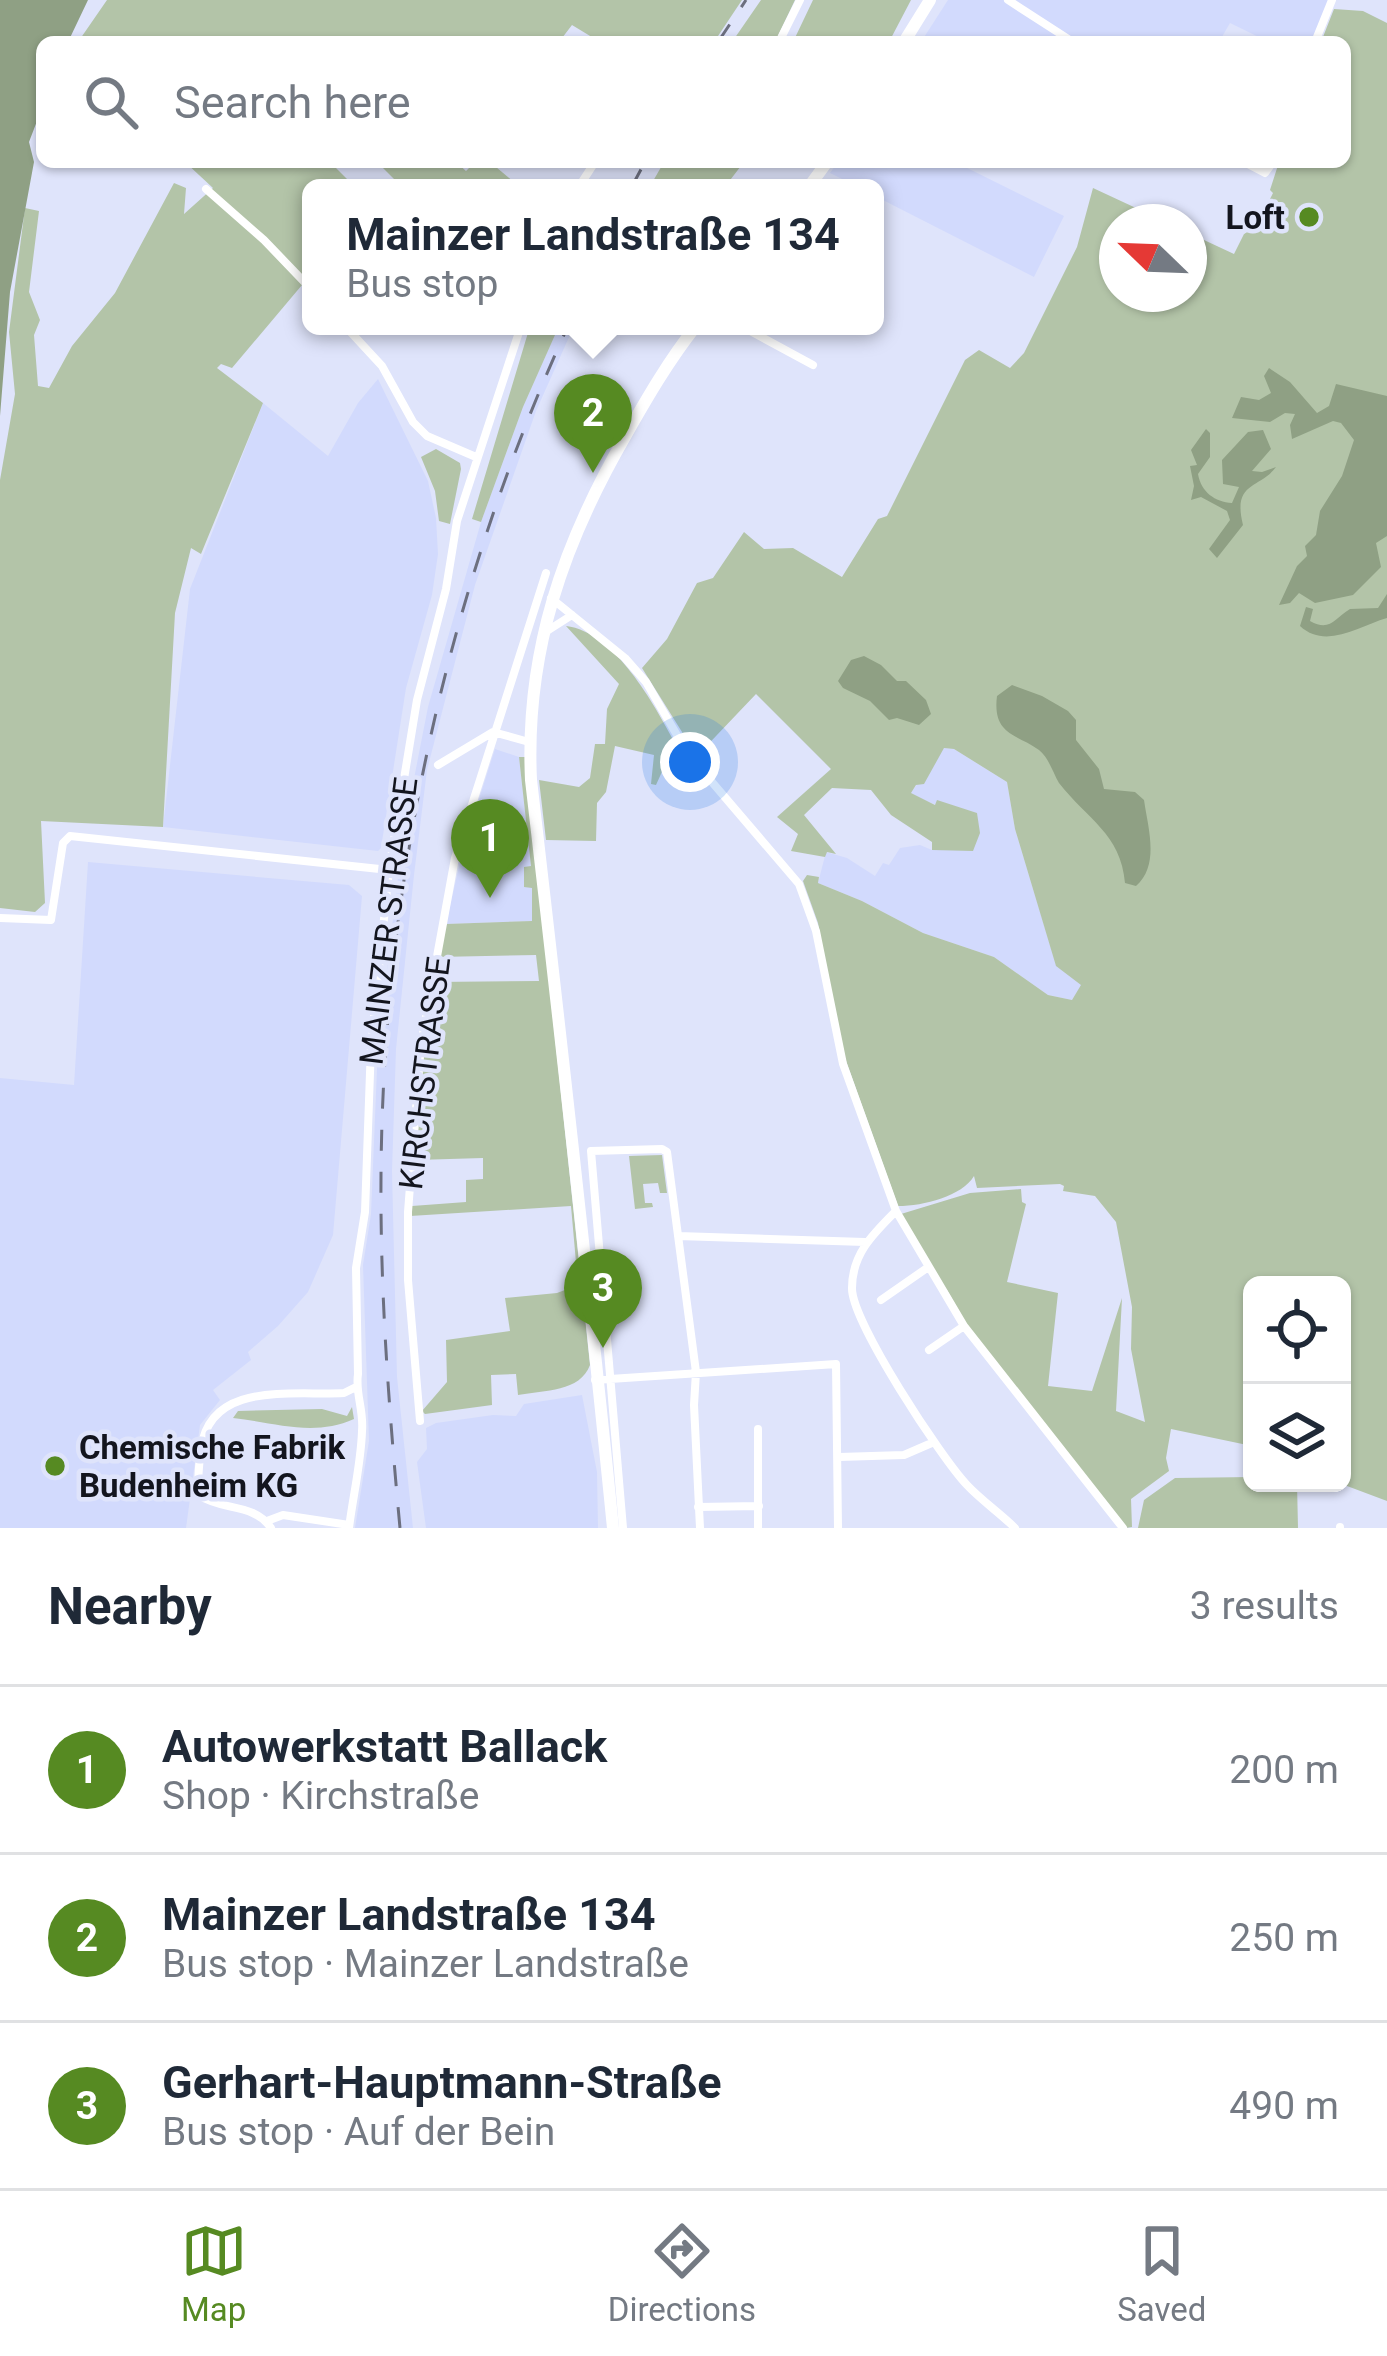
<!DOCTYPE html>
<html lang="en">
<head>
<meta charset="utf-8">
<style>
  :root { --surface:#fff; --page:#f6f6f7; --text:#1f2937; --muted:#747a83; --line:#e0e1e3; --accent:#568a22 }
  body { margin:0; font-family:Roboto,sans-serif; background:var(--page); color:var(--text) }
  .controls { position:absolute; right:36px; bottom:36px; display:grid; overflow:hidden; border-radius:18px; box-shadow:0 3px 9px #0004 }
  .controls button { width:108px; height:108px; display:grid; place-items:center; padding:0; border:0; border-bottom:3px solid var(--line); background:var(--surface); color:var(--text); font:60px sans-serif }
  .compass { position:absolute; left:1099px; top:204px; width:108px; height:108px; border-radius:50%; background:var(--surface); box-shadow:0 3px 9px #0004; rotate:293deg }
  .you { position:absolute; left:690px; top:762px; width:42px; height:42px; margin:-30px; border:9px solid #fff; border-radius:50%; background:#1a73e8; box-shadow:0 0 0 18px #1a73e833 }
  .badge { display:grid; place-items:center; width:78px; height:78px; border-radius:50%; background:var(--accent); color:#fff; font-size:39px; font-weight:700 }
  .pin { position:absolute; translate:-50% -99px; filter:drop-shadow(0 3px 6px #0008) }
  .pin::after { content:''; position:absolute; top:63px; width:42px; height:36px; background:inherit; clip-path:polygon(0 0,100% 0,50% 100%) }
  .popup { position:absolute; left:302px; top:179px; width:582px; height:156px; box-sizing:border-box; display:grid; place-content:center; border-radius:18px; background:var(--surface); filter:drop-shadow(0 3px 9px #0005); font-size:39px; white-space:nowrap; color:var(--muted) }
  .popup b { font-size:45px; color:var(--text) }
  .popup::after { content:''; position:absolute; left:50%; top:100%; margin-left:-24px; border:24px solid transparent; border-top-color:var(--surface) }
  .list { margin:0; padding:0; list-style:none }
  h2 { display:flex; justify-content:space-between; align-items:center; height:156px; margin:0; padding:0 48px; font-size:51px }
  h2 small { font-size:39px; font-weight:400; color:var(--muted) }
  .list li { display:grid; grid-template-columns:78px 1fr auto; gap:36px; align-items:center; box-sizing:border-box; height:168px; padding:0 48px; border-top:3px solid var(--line) }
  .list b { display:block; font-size:45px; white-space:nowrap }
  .list p { margin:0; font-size:39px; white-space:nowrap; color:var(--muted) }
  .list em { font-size:39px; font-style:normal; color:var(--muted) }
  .icon { flex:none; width:66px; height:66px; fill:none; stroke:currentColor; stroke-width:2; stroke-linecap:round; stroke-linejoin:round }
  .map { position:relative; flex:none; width:1387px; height:1528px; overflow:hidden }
  .search { position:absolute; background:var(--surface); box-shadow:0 3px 9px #0004; left:36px; right:36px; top:36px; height:132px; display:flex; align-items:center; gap:30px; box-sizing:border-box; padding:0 42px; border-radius:18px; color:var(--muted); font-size:45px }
  .sheet { height:660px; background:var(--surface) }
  nav { display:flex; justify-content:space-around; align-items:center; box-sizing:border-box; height:168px; border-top:3px solid var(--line); background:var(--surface); font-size:33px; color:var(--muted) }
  nav a { display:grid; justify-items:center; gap:6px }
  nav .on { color:var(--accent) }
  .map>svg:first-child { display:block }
  .built { fill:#d2dafd }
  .green { fill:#b3c4a8 }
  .water { fill:#8fa084 }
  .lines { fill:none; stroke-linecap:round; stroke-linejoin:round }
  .minor { stroke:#fff; stroke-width:8 }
  .secondary { stroke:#fff; stroke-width:12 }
  .rail { stroke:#6c6f7f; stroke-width:3; stroke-dasharray:21 21; stroke-linecap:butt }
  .poi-dot { fill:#568a22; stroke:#dfe4fb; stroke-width:4.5 }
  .labels { text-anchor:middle; stroke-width:9; stroke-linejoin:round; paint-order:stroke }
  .poi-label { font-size:33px; font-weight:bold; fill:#13151e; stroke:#dfe4fb; text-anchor:end }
  .street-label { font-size:33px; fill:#13151e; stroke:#dfe4fb }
</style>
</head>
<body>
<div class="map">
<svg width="1387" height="1528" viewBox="0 0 1387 1528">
  <rect width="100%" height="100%" fill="#dfe4fb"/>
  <path class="built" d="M948 0H1329L1311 42H1269L1230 23 1219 42H921Z
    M838 162H955L1064 216 1034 277 875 196V188H860L830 173Z
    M559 326H574L536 411 475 585 427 770 414 875 396 1049 392 1171 397 1377 413 1528H355L369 1441 363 1265 371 1214 378 1045 403 835 428 707 481 522 523 407Z
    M378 379 428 481 436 518 438 554 432 595 406 688 381 848 378 851 163 827 190 589 263 403 328 456 358 403Z
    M944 748 954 749 1007 782 1015 829 1056 965 1082 985 1072 1000 1048 995 994 957 923 933 862 901 818 883 826 852 847 858 875 876 883 863 889 865 900 848 920 845 932 850 976 813 938 801 936 805 910 794Z
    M495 749 519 757 531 866 524 887H532V921L446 924 463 849Z
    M88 862 349 885 362 896 333 1235 308 1292 278 1326 248 1352 251 1360 213 1390 220 1400 200 1425 186 1528H0V1078L74 1085Z
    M582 1395 597 1472 598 1528H426L417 1462 427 1449 426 1428 436 1423 493 1415 516 1416 524 1404Z"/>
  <path class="green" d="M107 0H742L714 42H600L572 25 559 42H78Z
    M761 0H795L775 42H732Z
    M813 0H911L889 42H793Z
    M1334 9 1363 11 1387 23V1501L1339 1483H1342V1285H1252V1446L1171 1429 1166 1458 1169 1471 1131 1499 1132 1527 1126 1528 968 1327 947 1290 942 1289 901 1214 970 1193 1021 1189 1022 1202 1026 1204 1007 1282 1058 1293 1048 1386 1092 1391 1122 1298 1116 1411 1145 1422 1131 1349 1132 1307 1116 1222 1095 1196 1063 1191 1064 1186 1060 1184 977 1188 974 1176C962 1196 924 1206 898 1206L840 1044 818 923 803 881 807 875 819 877 818 883 862 901 923 933 994 957 1048 995 1072 1000 1081 985 1056 966 1015 829 1007 782 954 749 944 748 924 784 916 785 911 793 935 805 937 800 977 813 980 833 973 851 932 850V842L891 815 871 790 832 788 804 815 836 854 827 852 825 857 791 851 798 834 777 817 831 769 756 694 697 756 642 668 667 639 697 583 713 578 744 532 764 549 793 548 842 577 878 519 887 516 965 360 979 350 1010 368 1024 353 1077 247 1093 188 1166 222H1117V294H1189V233L1234 254 1244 234 1256 227 1273 193 1270 190 1279 162H1345V42H1321Z
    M185 162H223L226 166V162H330L356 188H311V291L302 285 232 368 221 364 217 368 263 403 201 554 191 548 175 613 163 827 41 821 45 903 35 912 0 908V480L15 394 9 332 25 208 39 211 29 292 40 320 34 335 38 386 49 388 72 346 115 293 174 183 186 188 184 214 213 188Z
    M377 162H456L466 171 475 162H490L521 188H403Z
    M664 162H744L724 188H649Z
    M530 326H559L523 407 481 522 472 519Z
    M436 449 460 463 461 469 450 524 439 521 435 491 421 457Z
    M566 626C615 632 654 704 675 743L656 785 651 784 654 755 615 746 606 792 597 803 596 841 546 840 539 780 579 787 590 778 595 744H605L607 709 619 684Z
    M519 757H525L590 1365C580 1392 545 1390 518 1395L516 1374 491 1375 492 1405 425 1414 422 1411 447 1382 446 1340 510 1331 505 1298 557 1293 578 1285 571 1206 410 1216 412 1206 466 1202V1180L483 1179V1158L416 1160 424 1045 434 982 539 981 536 955 437 957 446 924 532 921V888L524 887V867L531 866Z
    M662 1155 667 1193H660L658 1183 643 1184 645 1203H652L653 1207 635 1209 629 1156Z
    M352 1407 354 1419C314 1437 276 1423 233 1418L238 1411 322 1409 347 1416Z
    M1252 1477V1483H1297L1298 1528H1138L1144 1500 1175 1478Z"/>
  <path class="water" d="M0 0H88L68 42H42V108L29 142 34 162 10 292 0 416Z
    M1269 368 1290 382 1317 413 1329 406 1336 384 1387 396V536L1376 543 1381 567 1353 595 1315 603 1299 593 1290 603 1279 605 1297 566 1307 556 1305 546 1316 535 1320 511 1342 476 1354 440 1341 423 1333 421 1292 439 1290 425 1295 414 1285 413 1270 422 1232 418 1241 397 1259 400 1271 393 1264 376Z
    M1206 429 1210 433V457L1198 474C1201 492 1215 502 1232 503L1239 487 1223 484 1222 460 1248 432 1263 430 1271 449 1252 471 1262 472 1276 467C1260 489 1232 481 1243 525L1217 558 1209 549 1230 520 1227 511 1201 497 1191 500 1194 486 1190 466 1197 465 1191 450Z
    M1387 594V618C1359 626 1326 650 1300 626L1306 607 1313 609 1310 621C1330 632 1334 619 1350 609L1378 608Z
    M864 656 881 665 897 681H906L926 700 931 714 919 725 897 718 889 720 870 701 843 688 838 681 851 660Z
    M1012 685 1042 696 1068 711 1076 720V740L1099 769 1104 789 1135 792 1144 800C1148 828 1160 865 1136 886L1125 883C1121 834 1087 819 1059 783 1053 773 1049 758 1039 750 1018 734 992 736 997 696Z"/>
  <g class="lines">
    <path class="minor" d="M1008 0 1073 42
      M779 42 800 0
      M1315 42 1332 0
      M1244 162 1265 173 1273 162
      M578 188 595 162
      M206 189 264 240 311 289
      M345 326 382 366 413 422 427 436 476 457
      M741 326 813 365
      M551 598 625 658 646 682 688 754 799 884 816 931 843 1064 896 1211 964 1326 1123 1528
      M547 631 572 615
      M438 765 493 732 529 742
      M0 918 51 920 63 843 70 836 389 870
      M896 1211C873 1234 852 1254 852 1288 851 1321 942 1459 967 1485 982 1501 1000 1513 1015 1528
      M678 1236 865 1242
      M881 1300 927 1268
      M929 1350 964 1326
      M595 1380 836 1364 838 1528
      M420 1421 408 1280V1212L421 1044 455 858 546 573
      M839 1457 904 1455 934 1442
      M698 1507 759 1506
      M267 1521 283 1515 349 1525
      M271 1528C254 1503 223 1511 200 1496 197 1480 199 1465 201 1449 210 1380 293 1396 344 1393L354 1388
      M349 1528C353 1496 361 1463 362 1431 364 1410 355 1393 358 1374L356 1268 365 1212 371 1045 389 870 417 700 446 589 457 521 521 326
      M623 1528 591 1151 662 1149 667 1152 696 1372 694 1405 700 1528
      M758 1528V1429
      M1340 1528V1527"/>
    <path class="secondary" d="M904 42 930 0
      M808 188 827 162
      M613 1528C588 1278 560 1029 531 780 525 652 563 544 626 435 647 398 669 360 696 326"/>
    <path class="rail" d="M718 42 746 0
      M631 188 645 162
      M400 1528C389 1410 380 1292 381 1174 383 883 447 590 568 326"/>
  </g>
  <g class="poi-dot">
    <circle cx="1309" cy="217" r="12"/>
    <circle cx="55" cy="1466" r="12"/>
  </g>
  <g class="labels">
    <g class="poi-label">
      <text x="1285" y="229">Loft</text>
      <text x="79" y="1459" text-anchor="start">Chemische Fabrik<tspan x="79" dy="38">Budenheim KG</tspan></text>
    </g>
    <g class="street-label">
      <text transform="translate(388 921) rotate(-83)" y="12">MAINZER STRASSE</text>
      <text transform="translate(424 1073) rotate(-83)" y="12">KIRCHSTRASSE</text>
    </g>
  </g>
</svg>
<div class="controls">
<button><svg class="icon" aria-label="locate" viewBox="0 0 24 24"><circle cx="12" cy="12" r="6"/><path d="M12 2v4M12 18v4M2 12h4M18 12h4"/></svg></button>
<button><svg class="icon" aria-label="layers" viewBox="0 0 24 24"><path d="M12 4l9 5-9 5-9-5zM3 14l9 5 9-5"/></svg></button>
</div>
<svg class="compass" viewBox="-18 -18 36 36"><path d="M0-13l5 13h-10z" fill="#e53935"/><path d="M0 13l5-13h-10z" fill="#747a83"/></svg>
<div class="you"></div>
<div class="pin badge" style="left:490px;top:898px">1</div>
<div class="pin badge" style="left:593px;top:473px">2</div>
<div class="popup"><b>Mainzer Landstraße 134</b>Bus stop</div>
<div class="pin badge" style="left:603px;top:1348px">3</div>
<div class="search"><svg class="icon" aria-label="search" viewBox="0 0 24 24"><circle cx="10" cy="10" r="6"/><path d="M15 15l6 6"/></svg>Search here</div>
</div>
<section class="sheet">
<h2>Nearby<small>3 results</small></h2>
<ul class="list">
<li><span class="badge">1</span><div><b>Autowerkstatt Ballack</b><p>Shop · Kirchstraße</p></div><em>200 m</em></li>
<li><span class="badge">2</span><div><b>Mainzer Landstraße 134</b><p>Bus stop · Mainzer Landstraße</p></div><em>250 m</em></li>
<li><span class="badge">3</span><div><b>Gerhart-Hauptmann-Straße</b><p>Bus stop · Auf der Bein</p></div><em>490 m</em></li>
</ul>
</section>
<nav>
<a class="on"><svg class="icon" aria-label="map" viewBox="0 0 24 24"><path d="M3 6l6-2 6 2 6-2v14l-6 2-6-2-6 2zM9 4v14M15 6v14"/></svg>Map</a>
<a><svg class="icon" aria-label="directions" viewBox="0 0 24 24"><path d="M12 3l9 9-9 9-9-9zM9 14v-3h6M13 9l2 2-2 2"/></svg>Directions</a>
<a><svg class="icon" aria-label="saved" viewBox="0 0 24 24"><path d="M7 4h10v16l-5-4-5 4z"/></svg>Saved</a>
</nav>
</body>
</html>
